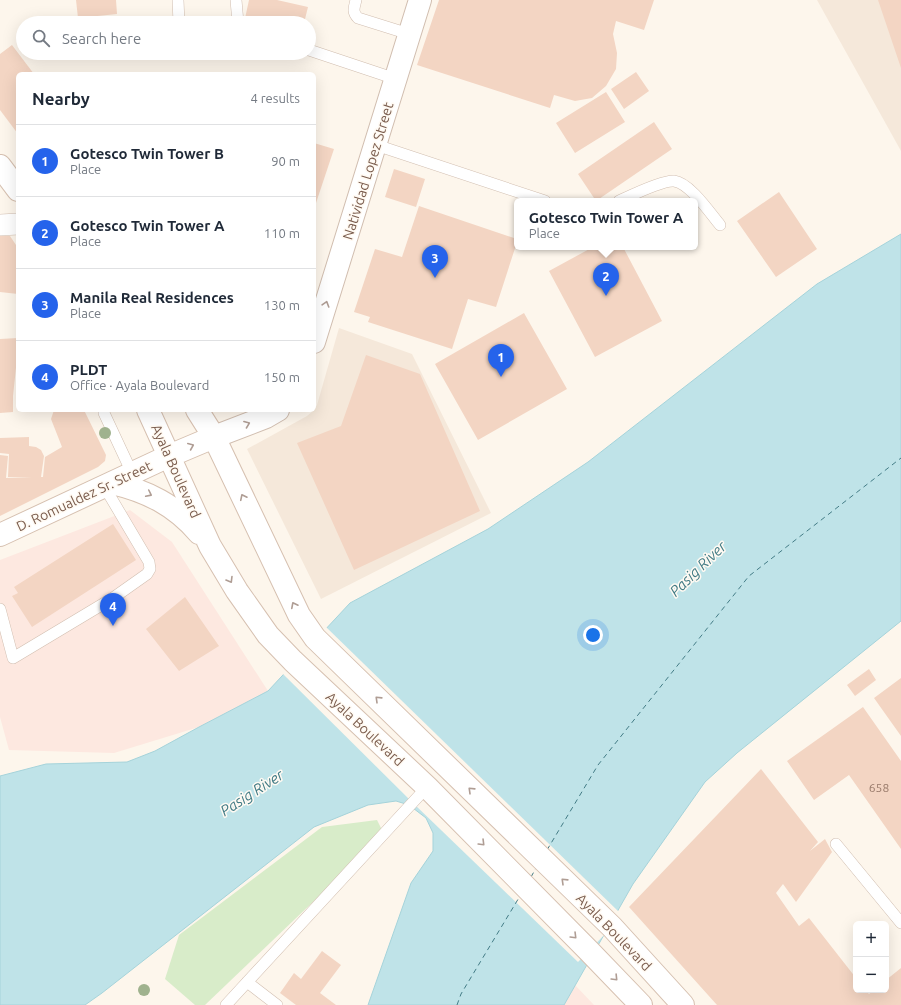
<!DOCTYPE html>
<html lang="en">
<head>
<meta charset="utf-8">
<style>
  :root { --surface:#fff; --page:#f6f6f7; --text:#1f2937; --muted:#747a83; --line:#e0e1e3; --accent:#2563eb }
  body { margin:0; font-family:Ubuntu,sans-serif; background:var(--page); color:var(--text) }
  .controls { position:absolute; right:12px; bottom:12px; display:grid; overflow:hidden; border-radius:6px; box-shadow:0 4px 16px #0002 }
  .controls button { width:36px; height:36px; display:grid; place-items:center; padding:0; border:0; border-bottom:1px solid var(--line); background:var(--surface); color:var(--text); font:20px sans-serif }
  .you { position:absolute; left:593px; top:635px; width:14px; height:14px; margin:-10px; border:3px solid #fff; border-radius:50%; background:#1a73e8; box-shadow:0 0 0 6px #1a73e833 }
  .badge { display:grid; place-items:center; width:26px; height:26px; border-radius:50%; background:var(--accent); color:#fff; font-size:13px; font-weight:700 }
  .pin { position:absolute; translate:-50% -33px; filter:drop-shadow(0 1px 2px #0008) }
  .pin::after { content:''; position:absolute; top:21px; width:14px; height:12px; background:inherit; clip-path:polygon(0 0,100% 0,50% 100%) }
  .popup { position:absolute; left:514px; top:198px; width:184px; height:52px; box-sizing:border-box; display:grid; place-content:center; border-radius:6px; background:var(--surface); filter:drop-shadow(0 1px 3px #0005); font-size:13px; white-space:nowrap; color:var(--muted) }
  .popup b { font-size:15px; color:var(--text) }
  .popup::after { content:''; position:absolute; left:50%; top:100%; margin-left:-8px; border:8px solid transparent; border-top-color:var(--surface) }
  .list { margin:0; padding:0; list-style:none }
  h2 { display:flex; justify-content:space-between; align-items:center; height:52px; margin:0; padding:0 16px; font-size:17px }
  h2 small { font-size:13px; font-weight:400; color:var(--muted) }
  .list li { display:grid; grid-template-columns:26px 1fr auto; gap:12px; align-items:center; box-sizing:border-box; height:72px; padding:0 16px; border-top:1px solid var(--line) }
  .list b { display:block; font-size:15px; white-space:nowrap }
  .list p { margin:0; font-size:13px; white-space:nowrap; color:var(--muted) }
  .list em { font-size:13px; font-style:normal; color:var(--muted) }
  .icon { flex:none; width:22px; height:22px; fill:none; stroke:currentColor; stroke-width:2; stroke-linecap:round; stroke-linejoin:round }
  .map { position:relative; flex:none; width:901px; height:1005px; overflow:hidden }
  .search { position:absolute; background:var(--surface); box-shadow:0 4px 16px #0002; left:16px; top:16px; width:300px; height:44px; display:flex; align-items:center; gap:10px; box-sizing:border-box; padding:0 14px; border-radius:22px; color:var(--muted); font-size:15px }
  .panel { position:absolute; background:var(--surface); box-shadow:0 4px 16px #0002; left:16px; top:72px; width:300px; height:340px; border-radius:6px }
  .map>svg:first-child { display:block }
  .residential { fill:#f5e8da }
  .commercial { fill:#fde8e0 }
  .green { fill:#d8ecc9 }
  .water { fill:#bfe3e8; stroke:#a5d3da }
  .pier { fill:#fdf6ec }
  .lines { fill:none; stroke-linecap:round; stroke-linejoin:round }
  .ferry { stroke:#437c86; stroke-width:1; stroke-dasharray:5 4; stroke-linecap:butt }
  .building { fill:#f3d5c3 }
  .service-casing { stroke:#d1beb0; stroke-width:12 }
  .minor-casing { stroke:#d1beb0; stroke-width:22 }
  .tertiary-casing { stroke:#d1beb0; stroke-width:24 }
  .secondary-casing { stroke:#d6c0b0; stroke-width:24 }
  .service { stroke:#fff; stroke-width:11 }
  .minor { stroke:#fff; stroke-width:21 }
  .tertiary { stroke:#fff; stroke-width:22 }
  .secondary { stroke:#fff; stroke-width:22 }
  .tree { fill:#a0b28e }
  .oneway { stroke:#af9d94 }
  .labels { text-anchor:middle; stroke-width:3; stroke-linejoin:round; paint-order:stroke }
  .number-label { font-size:12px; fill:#987a6a }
  .street-label { font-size:14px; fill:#7a5c4d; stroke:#fffaf3 }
  .water-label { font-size:15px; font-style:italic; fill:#437c86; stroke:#fffaf3 }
</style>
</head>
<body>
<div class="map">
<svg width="901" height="1005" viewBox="0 0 901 1005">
  <rect width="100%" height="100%" fill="#fdf6ec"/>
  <path class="residential" d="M817 0H901V151Z
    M339 328 412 354 491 513 321 599 247 449 307 416 314 410 317 405Z"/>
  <path class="commercial" d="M130 510 172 542 268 691 199 727 114 753 9 750 0 717V560Z
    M575 985 594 1005H564Z"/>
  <path class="green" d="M377 820 384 834 205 1005H195L165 979 179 935 322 827Z"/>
  <path class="water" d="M901 234V621L737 753 705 782 633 884 564 1005H368L411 883 433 851V833L426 818 409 805 396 801 368 805 314 827 102 993 85 1005H0V776L46 764 127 762 155 751 199 727 268 691 350 603 488 529 588 462 817 284Z"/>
  <path class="pier" d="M326 627 619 912 608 931 578 962 413 803 282 673Z"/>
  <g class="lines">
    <path class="ferry" d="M547 850 598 765 749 576 901 458
      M531 877 536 868
      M457 1005 461 994 520 896"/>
  </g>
  <path class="building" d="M76 0H116L117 14 78 18Z
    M249 0H277L308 7 304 23H244Z
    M439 0H654L644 30 616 21 613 34 617 53 616 69 606 86 592 98 575 101 554 95 550 108 417 65Z
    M878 0H901V68Z
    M12 45 34 74H18V134L0 110V54Z
    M636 72 649 91 624 109 611 89Z
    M606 92 625 122 575 153 556 123Z
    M654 122 672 149 596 201 578 174Z
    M314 143 334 149 316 203 314 202Z
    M394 169 425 179 416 207 385 197Z
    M779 192 817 249 776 277 737 221Z
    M419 206 517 239V242L496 307 468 299 452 349 368 322 370 317 354 312 375 249 402 257Z
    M0 236H10L18 248V294L0 292Z
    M593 247H623L662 321 595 357 549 271Z
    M524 313 567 389 478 440 435 364Z
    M18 338V349L13 396V412L0 413V339Z
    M366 355 420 374 480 511 354 570 297 443 341 426Z
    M54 410H84L106 455 105 461 98 467 0 516V455L8 456 6 478 32 477H8L9 454 0 453V438L29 437V446L36 447 41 450 44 456 41 477H43L45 457 62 447 51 419Z
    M113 524 136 560 32 627 12 596 18 593 14 587Z
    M185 597 219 646 179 671 146 629Z
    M869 669 876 680 855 696 847 685Z
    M901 678V736L874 698Z
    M863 707 901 761V849L849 775 814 800 787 761Z
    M761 769 818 842 810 851 825 839 832 852 796 902 783 884 776 893 799 926 809 918 856 978V990H865L869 994 874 990H886V980L901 968V1005H717L629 907Z
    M322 951 341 965 320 993 336 1005H296L280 993 294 973 301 979Z"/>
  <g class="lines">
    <defs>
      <path id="service" d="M178 0 179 23
        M236 0 238 23
        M356 0C354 8 352 12 358 18L409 34
        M309 50 396 79
        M376 145 545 201
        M619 201C630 196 662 180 674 181 690 183 710 213 720 225
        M104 413 132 473
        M0 609 13 658 113 598 147 574 150 569 149 562 104 486
        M836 844 901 923
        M247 982 277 1005
        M226 1005 427 787"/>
      <path id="minor" d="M0 225 18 224"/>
      <path id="tertiary" d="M314 342 420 0
        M214 437 266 417 278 410"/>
      <path id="secondary" d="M0 166 18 190
        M148 410 210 546 237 591 268 635 293 661 427 787 589 951 641 1005
        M197 410 214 437 299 615 315 638 612 927 683 1005
        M112 483C147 491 175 505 199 533
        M0 535 169 456 214 437"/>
    </defs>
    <use href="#service" class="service-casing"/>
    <use href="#minor" class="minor-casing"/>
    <use href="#tertiary" class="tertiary-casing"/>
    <use href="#secondary" class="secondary-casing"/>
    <use href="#service" class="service"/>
    <use href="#minor" class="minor"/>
    <use href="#tertiary" class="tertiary"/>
    <use href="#secondary" class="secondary"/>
  </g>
  <g class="tree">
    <circle cx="105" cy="433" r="6"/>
    <circle cx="144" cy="990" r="6"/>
  </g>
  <defs><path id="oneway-chevron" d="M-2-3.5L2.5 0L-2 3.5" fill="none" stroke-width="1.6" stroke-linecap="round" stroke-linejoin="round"/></defs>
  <g class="oneway">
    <use href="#oneway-chevron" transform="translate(326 304) rotate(-73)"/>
    <use href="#oneway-chevron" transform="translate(247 424) rotate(-21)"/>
    <use href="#oneway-chevron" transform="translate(191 446) rotate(-23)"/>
    <use href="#oneway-chevron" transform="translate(149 494) rotate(26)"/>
    <use href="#oneway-chevron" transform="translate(243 497) rotate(-116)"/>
    <use href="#oneway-chevron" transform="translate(230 580) rotate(59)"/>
    <use href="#oneway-chevron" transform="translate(294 605) rotate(-117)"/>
    <use href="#oneway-chevron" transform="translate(378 699) rotate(-136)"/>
    <use href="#oneway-chevron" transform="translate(471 790) rotate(-136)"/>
    <use href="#oneway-chevron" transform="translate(482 843) rotate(45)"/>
    <use href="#oneway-chevron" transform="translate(564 881) rotate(-136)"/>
    <use href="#oneway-chevron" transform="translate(574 936) rotate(45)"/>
    <use href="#oneway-chevron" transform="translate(615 978) rotate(46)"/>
  </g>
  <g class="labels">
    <g class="number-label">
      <text x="879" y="792">658</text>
    </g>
    <g class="street-label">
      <text transform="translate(368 171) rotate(-73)" y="5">Natividad Lopez Street</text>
      <text transform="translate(176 471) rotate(66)" y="5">Ayala Boulevard</text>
      <text transform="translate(84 496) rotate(-25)" y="5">D. Romualdez Sr. Street</text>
      <text transform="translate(365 729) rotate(43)" y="5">Ayala Boulevard</text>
      <text transform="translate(614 932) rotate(46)" y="5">Ayala Boulevard</text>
    </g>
    <g class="water-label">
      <text transform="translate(698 569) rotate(-44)" y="5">Pasig River</text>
      <text transform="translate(252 793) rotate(-33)" y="5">Pasig River</text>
    </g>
  </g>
</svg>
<div class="controls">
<button>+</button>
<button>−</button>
</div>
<div class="you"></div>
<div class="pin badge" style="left:501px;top:377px">1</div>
<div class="pin badge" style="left:606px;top:296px">2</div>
<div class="popup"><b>Gotesco Twin Tower A</b>Place</div>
<div class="pin badge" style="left:435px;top:278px">3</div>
<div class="pin badge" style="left:113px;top:626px">4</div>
<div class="search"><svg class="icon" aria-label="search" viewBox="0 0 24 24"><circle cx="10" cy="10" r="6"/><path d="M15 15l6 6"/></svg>Search here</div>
<section class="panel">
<h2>Nearby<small>4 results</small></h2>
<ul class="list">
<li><span class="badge">1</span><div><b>Gotesco Twin Tower B</b><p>Place</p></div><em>90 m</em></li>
<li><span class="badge">2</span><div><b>Gotesco Twin Tower A</b><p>Place</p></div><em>110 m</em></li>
<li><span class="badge">3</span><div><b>Manila Real Residences</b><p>Place</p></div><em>130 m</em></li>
<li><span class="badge">4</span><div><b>PLDT</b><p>Office · Ayala Boulevard</p></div><em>150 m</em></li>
</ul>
</section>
</div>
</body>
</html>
